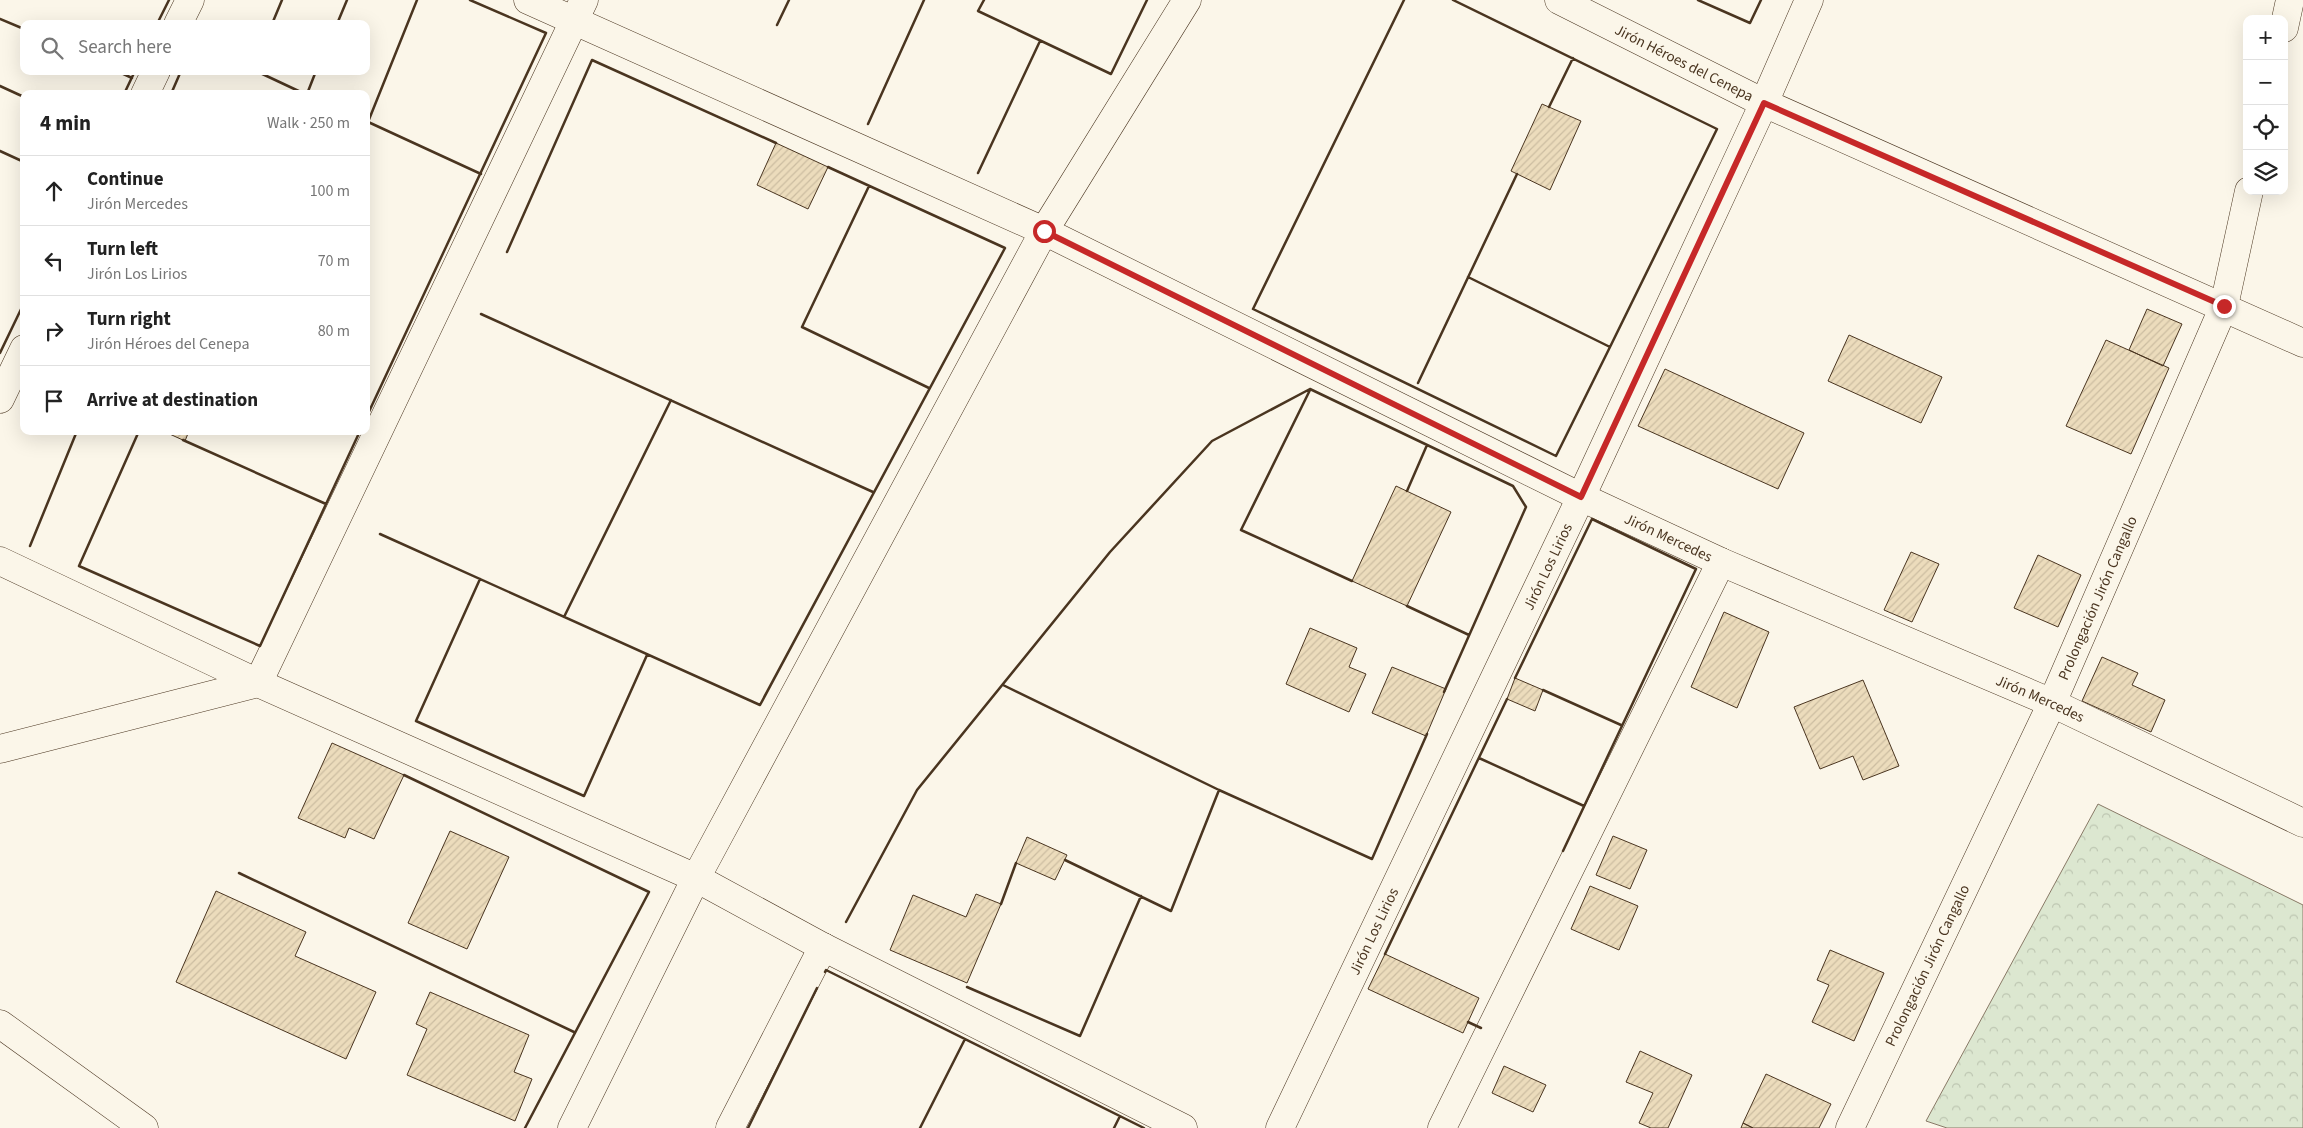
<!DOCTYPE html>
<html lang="en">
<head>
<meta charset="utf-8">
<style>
  :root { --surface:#fff; --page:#f2f2f2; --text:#222; --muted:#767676; --line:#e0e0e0 }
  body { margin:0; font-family:"Source Sans 3",sans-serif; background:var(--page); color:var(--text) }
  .controls { position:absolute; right:15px; top:15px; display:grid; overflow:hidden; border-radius:10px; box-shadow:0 5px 20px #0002 }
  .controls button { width:45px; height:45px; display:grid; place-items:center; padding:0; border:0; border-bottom:1px solid var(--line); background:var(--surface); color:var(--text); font:25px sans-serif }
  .stop { position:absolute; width:15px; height:15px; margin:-11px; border:4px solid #c62828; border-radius:50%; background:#fff }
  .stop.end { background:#c62828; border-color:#fff; box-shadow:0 1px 5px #0008 }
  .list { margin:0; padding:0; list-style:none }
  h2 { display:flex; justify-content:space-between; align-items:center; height:65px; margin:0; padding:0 20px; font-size:21px }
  h2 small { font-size:16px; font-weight:400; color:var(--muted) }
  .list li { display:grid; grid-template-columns:32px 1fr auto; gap:15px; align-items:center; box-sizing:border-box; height:70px; padding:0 20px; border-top:1px solid var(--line) }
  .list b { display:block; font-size:19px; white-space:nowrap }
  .list p { margin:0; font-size:16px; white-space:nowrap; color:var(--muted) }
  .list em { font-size:16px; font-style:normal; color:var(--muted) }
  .icon { flex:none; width:28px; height:28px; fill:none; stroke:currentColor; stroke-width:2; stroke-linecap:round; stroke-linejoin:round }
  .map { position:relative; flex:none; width:2303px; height:1128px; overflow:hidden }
  .search { position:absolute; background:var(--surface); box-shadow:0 5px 20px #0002; left:20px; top:20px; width:350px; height:55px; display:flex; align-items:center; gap:12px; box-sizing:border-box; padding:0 18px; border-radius:10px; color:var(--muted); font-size:19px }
  .panel { position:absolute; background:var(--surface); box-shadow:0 5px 20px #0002; left:20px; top:90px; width:350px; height:345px; border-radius:10px }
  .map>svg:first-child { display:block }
  .park { fill:url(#park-crowns); stroke:#887966 }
  .building { fill:url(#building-hatch); stroke:#4a3520 }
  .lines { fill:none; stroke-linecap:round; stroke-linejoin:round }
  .minor-casing { stroke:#4a3520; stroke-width:29 }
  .minor { stroke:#fbf6e9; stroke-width:28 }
  .wall { stroke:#4a3520; stroke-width:2.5 }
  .route { stroke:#c62828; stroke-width:6 }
  .labels { text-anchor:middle; stroke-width:4; stroke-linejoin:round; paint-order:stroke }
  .street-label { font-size:15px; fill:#4a3520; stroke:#fbf6e9 }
</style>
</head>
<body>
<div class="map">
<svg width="2303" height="1128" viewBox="0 0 2303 1128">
  <defs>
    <pattern id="park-crowns" width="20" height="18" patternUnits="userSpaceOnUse" patternTransform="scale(1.25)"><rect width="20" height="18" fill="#dce7d0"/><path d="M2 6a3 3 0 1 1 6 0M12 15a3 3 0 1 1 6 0" fill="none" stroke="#bec7b2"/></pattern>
    <pattern id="building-hatch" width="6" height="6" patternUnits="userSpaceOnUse" patternTransform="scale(1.25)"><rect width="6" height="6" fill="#ecdcbc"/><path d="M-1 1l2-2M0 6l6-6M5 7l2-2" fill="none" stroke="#ccbda1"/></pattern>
  </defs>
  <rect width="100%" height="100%" fill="#fbf6e9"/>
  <path class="park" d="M2098 804 2303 905V1128H1947L1926 1121Z"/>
  <path class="building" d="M1542 104 1581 121 1550 190 1511 171Z
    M776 143 828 167 808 209 757 185Z
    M2147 309 2182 324 2163 366 2129 350Z
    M1849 335 1942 377 1921 423 1828 381Z
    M2106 340 2169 368 2131 454 2066 426Z
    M1665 369 1804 433 1778 489 1638 426Z
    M163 431H189L185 441Z
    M1396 486 1451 512 1407 606 1352 581Z
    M1911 552 1939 564 1912 622 1884 610Z
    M2038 555 2081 575 2058 627 2014 608Z
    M1724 612 1769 632 1737 708 1691 687Z
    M1310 628 1357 648 1349 667 1366 674 1349 712 1286 684Z
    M2102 657 2138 673 2132 685 2165 700 2151 732 2082 701Z
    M1392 667 1446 689 1426 736 1372 713Z
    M1515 678 1543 690 1535 711 1507 699Z
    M1863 680 1899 766 1863 780 1853 756 1820 769 1794 707Z
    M332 743 404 775 374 839 349 828 345 838 298 818Z
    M450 831 509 857 467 949 408 923Z
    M1613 836 1647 850 1630 889 1596 875Z
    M1027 837 1067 855 1055 880 1016 863Z
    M1590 886 1638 906 1619 950 1571 929Z
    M216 891 306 932 295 956 376 992 346 1059 176 982Z
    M976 894 1001 904 967 983 890 950 913 895 966 917Z
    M1830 950 1884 973 1854 1041 1812 1022 1829 985 1817 980Z
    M1385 954 1479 998 1463 1033 1368 989Z
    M430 992 529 1035 514 1072 532 1079 515 1121 407 1075 427 1029 416 1024Z
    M1640 1051 1692 1075 1668 1128H1651L1639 1123 1653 1093 1626 1082Z
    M1504 1066 1546 1085 1533 1112 1492 1093Z
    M1766 1074 1831 1104 1819 1128H1753L1743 1123Z
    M1743 1123 1753 1128H1741Z"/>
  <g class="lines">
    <defs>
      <g id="minor">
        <path id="s1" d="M528 0 1044 231 1581 497 1721 562 2052 703 2303 823"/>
        <path id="s2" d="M1559 0 1764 103 2303 343"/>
        <path d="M178 24 190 0"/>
        <path d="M2284 28 2290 0"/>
        <path d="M145 94 156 71"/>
        <path d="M0 399 24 349"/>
        <path d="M0 561 258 683 696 878 823 947 1183 1128"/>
        <path d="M0 749 258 683 584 0"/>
        <path d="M0 1024 144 1128"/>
        <path d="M572 1128 696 878 1044 231 1187 0"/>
        <path d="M730 1128 823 947"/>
        <path id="s3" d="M1280 1128 1581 497 1764 103 1809 0"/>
        <path d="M1442 1128 1721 562"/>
        <path id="s4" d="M1850 1128 2052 703 2224 306 2249 191"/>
      </g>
    </defs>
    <use href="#minor" class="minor-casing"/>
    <use href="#minor" class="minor"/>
    <path class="wall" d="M984 0 978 11 1111 74 1147 0
      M1404 0 1253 309 1556 456 1610 347
      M1453 0 1717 129 1610 347 1468 277
      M1698 0 1750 23 1761 0
      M0 19 24 29
      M157 24 169 0
      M272 24 282 0
      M337 24 347 0
      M777 25 789 0
      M117 71 132 78
      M256 71 305 94
      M0 86 24 97
      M124 94 135 71
      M171 94 181 71
      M307 94 316 71
      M1549 107 1573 58
      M366 121 481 174
      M368 122 417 0
      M868 124 924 0
      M0 151 24 162
      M978 173 1040 41
      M869 186 802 327 929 388
      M507 252 592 60 776 143
      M481 314 873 492
      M0 353 24 303
      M1418 383 1517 174
      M1310 389 1513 486 1526 507 1444 692
      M1310 390 1241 530 1352 581
      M366 418 546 33 470 0
      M139 431 79 566 260 646 360 431
      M183 440 326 504
      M1407 491 1427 445
      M380 534 760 705 1005 248 828 167
      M30 546 77 431
      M480 579 416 721 584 796 647 655
      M1407 606 1469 635
      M564 617 671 400
      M1515 678 1592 519 1696 569 1563 851
      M1003 685 1219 790 1372 859 1427 734
      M1543 690 1621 725
      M1479 758 1584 806
      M404 775 649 892 525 1128
      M1065 860 1171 911 1219 790
      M239 873 574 1032
      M1001 904 1016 863
      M846 922 917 790 1110 552 1212 441 1310 389
      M1385 954 1507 699
      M825 972 826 970 1144 1128
      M967 987 1080 1036 1141 896
      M1468 1022 1481 1028
      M748 1128 817 988
      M920 1128 965 1039
      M1114 1128 1120 1116"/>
  </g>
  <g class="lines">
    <path class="route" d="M1044 231 1581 497 1764 103 2224 306"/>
  </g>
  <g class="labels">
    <g class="street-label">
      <text dy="5" stroke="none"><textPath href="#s2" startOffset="140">Jirón Héroes del Cenepa</textPath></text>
      <text dy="5" stroke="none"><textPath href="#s1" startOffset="1261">Jirón Mercedes</textPath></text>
      <text dy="5" stroke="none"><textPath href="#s3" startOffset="622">Jirón Los Lirios</textPath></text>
      <text dy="5" stroke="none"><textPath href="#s4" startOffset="585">Prolongación Jirón Cangallo</textPath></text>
      <text dy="5" stroke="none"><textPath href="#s1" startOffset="1666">Jirón Mercedes</textPath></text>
      <text dy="5" stroke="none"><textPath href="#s3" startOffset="218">Jirón Los Lirios</textPath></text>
      <text dy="5" stroke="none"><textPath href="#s4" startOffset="180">Prolongación Jirón Cangallo</textPath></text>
    </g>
  </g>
</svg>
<div class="controls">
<button>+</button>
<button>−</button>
<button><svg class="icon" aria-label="locate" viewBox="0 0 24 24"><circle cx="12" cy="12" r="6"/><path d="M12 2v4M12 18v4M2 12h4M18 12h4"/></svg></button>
<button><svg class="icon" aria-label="layers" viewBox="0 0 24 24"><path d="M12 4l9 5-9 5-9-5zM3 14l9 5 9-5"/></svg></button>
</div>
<div class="stop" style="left:1044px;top:231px"></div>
<div class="stop end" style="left:2224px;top:306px"></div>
<div class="search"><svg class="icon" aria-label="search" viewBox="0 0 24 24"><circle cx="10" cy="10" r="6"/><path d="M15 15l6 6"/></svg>Search here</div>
<section class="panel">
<h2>4 min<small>Walk · 250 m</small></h2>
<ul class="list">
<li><svg class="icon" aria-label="ahead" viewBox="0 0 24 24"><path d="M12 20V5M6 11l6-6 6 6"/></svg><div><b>Continue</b><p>Jirón Mercedes</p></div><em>100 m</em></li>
<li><svg class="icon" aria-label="left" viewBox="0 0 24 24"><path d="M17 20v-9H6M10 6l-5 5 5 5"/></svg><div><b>Turn left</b><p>Jirón Los Lirios</p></div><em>70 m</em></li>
<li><svg class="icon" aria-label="right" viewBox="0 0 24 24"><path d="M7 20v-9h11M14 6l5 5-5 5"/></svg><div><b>Turn right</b><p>Jirón Héroes del Cenepa</p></div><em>80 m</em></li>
<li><svg class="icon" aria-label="arrive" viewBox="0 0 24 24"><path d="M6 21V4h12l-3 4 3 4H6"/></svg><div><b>Arrive at destination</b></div></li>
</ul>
</section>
</div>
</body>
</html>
